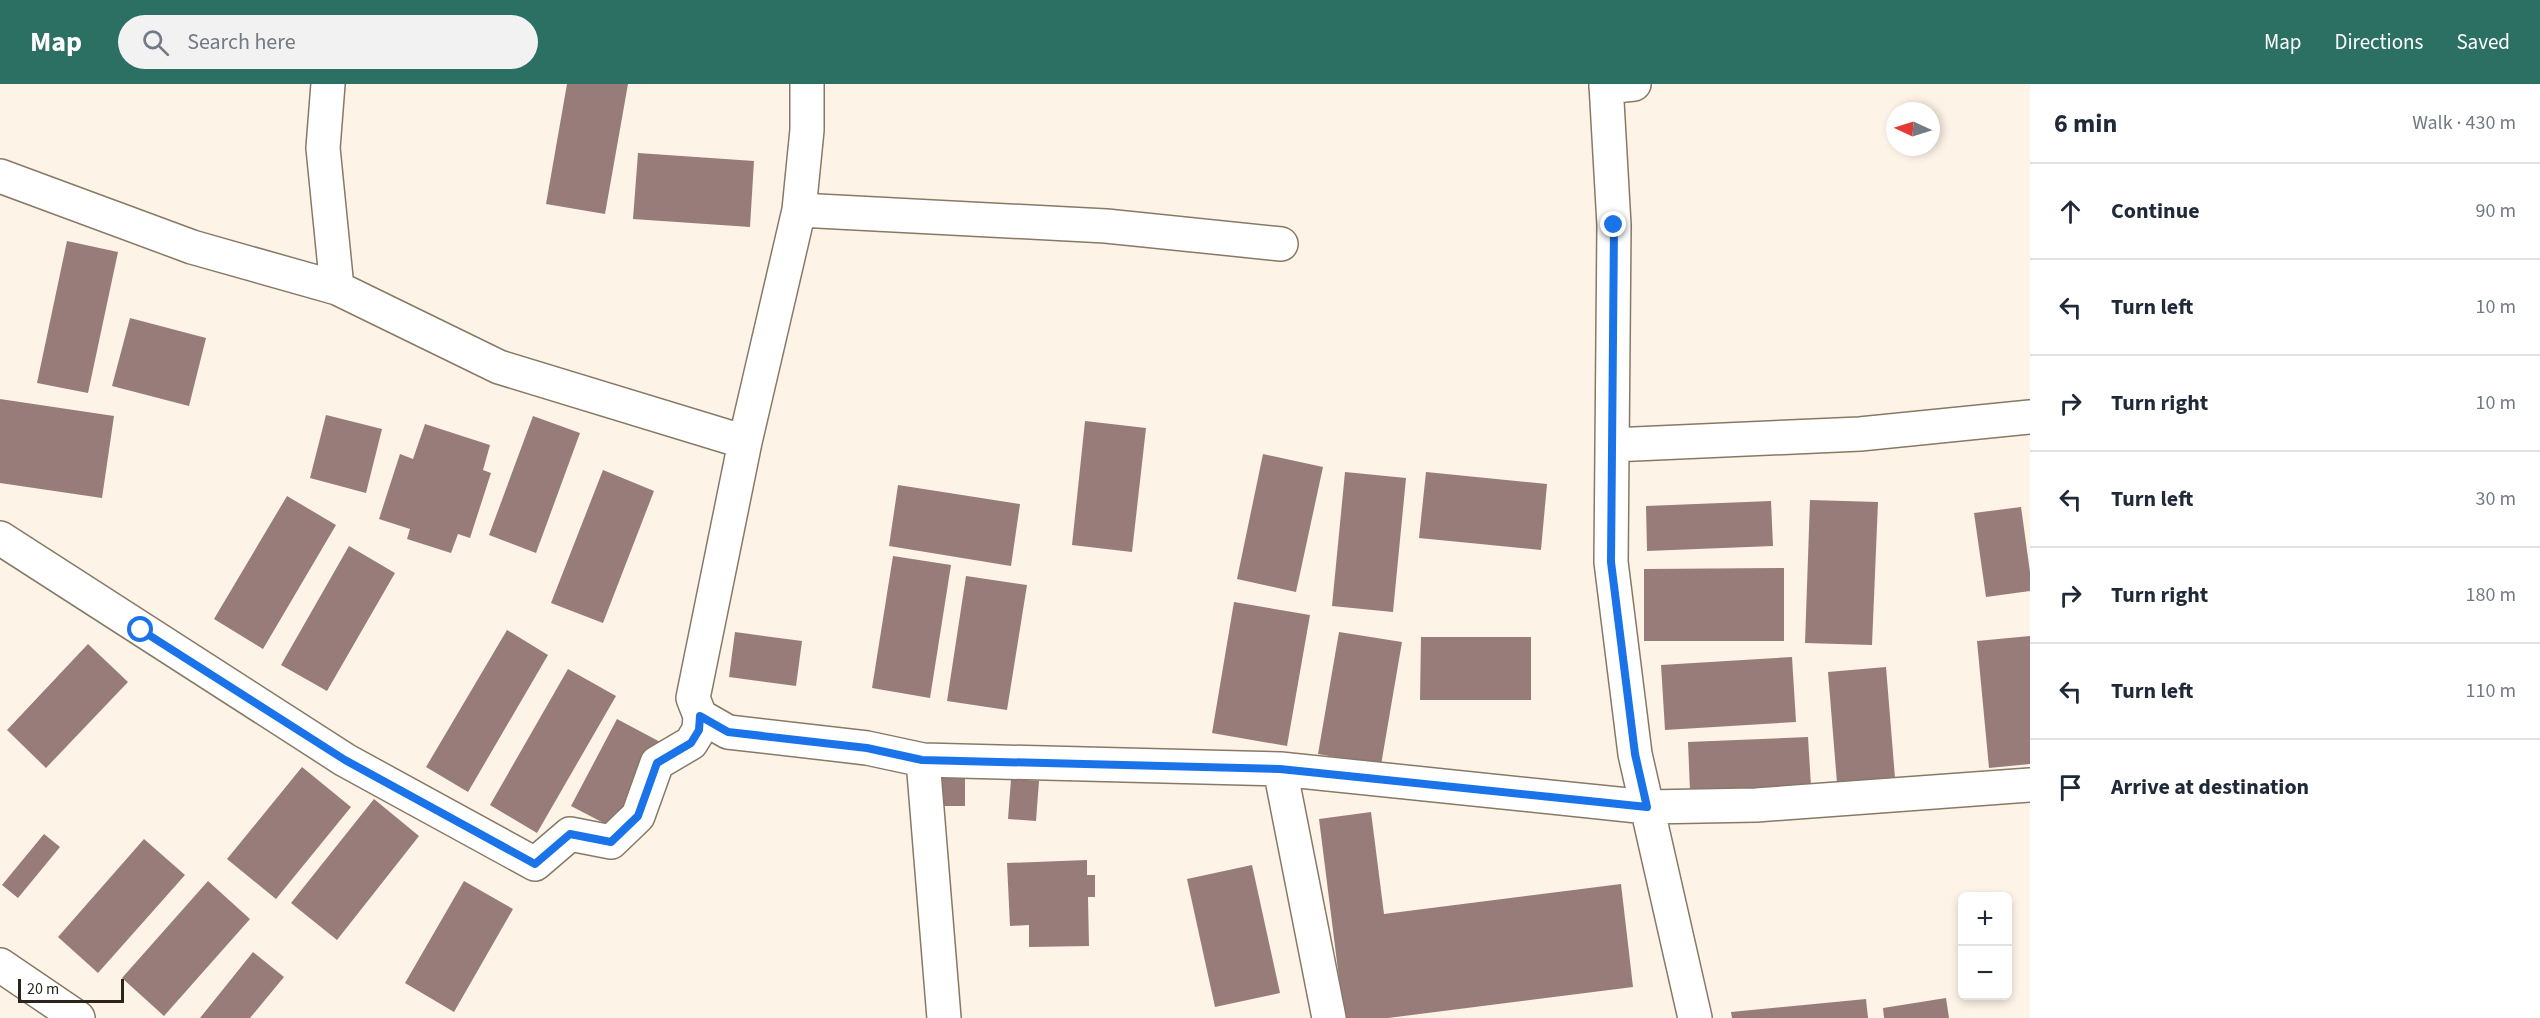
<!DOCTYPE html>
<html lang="en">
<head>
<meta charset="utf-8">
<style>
  :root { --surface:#fff; --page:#f2f2f3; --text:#1f2937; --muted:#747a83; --line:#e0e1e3; --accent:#2c7063 }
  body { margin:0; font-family:"Source Sans 3",sans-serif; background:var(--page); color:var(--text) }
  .controls { position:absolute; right:18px; bottom:18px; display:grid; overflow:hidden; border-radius:9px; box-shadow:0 3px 9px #0003 }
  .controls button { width:54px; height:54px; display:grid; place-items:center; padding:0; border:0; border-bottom:2px solid var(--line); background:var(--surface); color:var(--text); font:30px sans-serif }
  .compass { position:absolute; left:1886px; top:18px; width:54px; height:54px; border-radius:50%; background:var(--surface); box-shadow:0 3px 9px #0003; rotate:274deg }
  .scale { position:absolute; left:18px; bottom:15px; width:106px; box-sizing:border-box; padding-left:6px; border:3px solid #2a241b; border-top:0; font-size:16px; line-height:21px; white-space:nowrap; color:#2a241b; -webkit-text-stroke:4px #fff; paint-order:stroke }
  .stop { position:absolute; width:18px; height:18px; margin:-14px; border:4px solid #1a73e8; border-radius:50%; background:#fff }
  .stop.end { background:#1a73e8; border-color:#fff; box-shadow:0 2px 6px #0008 }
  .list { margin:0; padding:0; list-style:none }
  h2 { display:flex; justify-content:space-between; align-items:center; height:78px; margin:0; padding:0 24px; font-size:26px }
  h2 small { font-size:20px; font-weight:400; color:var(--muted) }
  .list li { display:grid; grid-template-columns:39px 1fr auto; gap:18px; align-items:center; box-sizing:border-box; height:96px; padding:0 24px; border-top:2px solid var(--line) }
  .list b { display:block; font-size:22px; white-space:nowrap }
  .list em { font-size:20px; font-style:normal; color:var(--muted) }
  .icon { flex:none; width:33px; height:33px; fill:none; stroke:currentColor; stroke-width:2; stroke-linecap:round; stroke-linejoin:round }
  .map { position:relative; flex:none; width:2030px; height:934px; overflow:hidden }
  header { display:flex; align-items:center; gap:36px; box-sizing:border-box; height:84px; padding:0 30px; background:var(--accent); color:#fff }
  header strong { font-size:28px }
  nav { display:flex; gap:33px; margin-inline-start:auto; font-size:21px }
  .search { width:420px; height:54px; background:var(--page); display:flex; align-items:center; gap:15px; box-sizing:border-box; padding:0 21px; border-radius:33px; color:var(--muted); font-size:22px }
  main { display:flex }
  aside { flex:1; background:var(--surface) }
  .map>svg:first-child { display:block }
  .building { fill:#987c7a }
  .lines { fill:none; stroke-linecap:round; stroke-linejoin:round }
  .street-casing { stroke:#877965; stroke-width:36 }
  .street { stroke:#fff; stroke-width:33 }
  .route { stroke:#1a73e8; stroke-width:8 }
</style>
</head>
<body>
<header>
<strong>Map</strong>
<div class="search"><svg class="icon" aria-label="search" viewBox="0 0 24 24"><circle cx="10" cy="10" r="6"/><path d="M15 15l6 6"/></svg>Search here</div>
<nav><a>Map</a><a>Directions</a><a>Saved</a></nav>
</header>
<main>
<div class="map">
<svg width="2030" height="934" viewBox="0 0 2030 934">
  <rect width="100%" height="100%" fill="#fdf3e6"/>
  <path class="building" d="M567 0H628L605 130 546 120Z
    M638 69 754 77 750 143 633 135Z
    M67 157 118 168 88 309 37 299Z
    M130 234 206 254 189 322 112 302Z
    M0 315 114 332 102 414 0 399Z
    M326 331 382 345 366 409 310 394Z
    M533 332 580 349 536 469 489 451Z
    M1085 337 1146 344 1132 468 1072 461Z
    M425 340 490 361 483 386 491 389 470 454 458 450 451 469 407 455 410 445 379 435 400 370 413 375Z
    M1263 370 1323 383 1296 508 1237 495Z
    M603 386 654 407 603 539 551 519Z
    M1345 388 1406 394 1393 528 1332 522Z
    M1426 388 1547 400 1541 466 1419 454Z
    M898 401 1020 420 1011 482 889 462Z
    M287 412 336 441 263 565 214 535Z
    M1810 416 1878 418 1872 561 1805 559Z
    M1771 417 1773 462 1647 467 1646 422Z
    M2021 423 2030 488V507L1986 513 1974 429Z
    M349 462 395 489 327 607 281 581Z
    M893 472 951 481 930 614 872 604Z
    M1784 484V557H1644V485Z
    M966 492 1027 501 1007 626 947 617Z
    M1234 518 1310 531 1287 662 1212 649Z
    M507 546 548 571 468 708 426 683Z
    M735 548 802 557 796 602 729 593Z
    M1339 548 1402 558 1381 681 1318 670Z
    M2030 552V680L1989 684 1977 557Z
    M1421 553H1531V616H1420Z
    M88 560 128 598 46 684 7 646Z
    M1792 573 1796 638 1665 646 1661 581Z
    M1886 583 1895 694 1837 699 1828 588Z
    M568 585 616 612 537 749 490 721Z
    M617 635 664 660 619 747 571 722Z
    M1808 653 1811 702 1690 707 1688 658Z
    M302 683 351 723 276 815 227 775Z
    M936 685H965V722H936Z
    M1011 695 1039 697 1036 737 1008 735Z
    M374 715 419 752 337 856 291 819Z
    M1371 728 1384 830 1621 800 1633 903 1388 934H1344L1319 735Z
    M44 750 60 763 18 814 2 801Z
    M144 755 185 791 98 889 58 853Z
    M1087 776V791H1095V813H1088L1089 862 1029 863V841L1010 842 1007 779Z
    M1252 781 1280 909 1215 923 1187 795Z
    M208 797 250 835 164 932 122 894Z
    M464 797 513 825 454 928 405 899Z
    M253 868 284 893 250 934H200Z
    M1946 914 1949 934H1884L1883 924Z
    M1866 915 1868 934H1732L1731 928Z"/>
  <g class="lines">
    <defs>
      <path id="street" d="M328 0 323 64 337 204
        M807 0V46L799 126 745 358 693 614 700 632 728 648 867 664 923 676 1280 685 1647 723 1756 721 2030 701
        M1606 0 1614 141 1611 478 1635 670 1695 934
        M1606 3 1634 0
        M0 92 192 163 337 204 499 283 745 358
        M799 126 1106 142 1281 160
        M1612 361 1860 350 2030 333
        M0 454 345 676 535 780 570 750 611 758 638 732 657 679 691 659 699 646 700 632
        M923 676 944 934
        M1280 685 1329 934
        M0 881 78 934"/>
    </defs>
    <use href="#street" class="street-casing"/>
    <use href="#street" class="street"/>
  </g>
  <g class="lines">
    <path class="route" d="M141 546 345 676 535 780 570 750 611 758 638 732 657 679 691 659 699 646 700 632 728 648 867 664 922 676 1280 685 1647 723 1635 670 1611 478 1614 141"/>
  </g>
</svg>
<div class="controls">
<button>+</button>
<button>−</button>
</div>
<svg class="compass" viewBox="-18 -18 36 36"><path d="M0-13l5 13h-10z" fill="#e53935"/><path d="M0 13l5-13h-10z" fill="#747a83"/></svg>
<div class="scale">20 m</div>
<div class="stop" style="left:141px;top:546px"></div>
<div class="stop end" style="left:1614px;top:141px"></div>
</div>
<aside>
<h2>6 min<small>Walk · 430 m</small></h2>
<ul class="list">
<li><svg class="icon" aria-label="ahead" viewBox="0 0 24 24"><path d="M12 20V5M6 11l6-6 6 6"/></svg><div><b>Continue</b></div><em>90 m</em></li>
<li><svg class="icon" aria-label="left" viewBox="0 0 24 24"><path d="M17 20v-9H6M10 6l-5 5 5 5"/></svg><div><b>Turn left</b></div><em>10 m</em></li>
<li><svg class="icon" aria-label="right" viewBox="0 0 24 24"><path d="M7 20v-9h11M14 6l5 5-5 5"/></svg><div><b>Turn right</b></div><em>10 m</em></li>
<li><svg class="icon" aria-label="left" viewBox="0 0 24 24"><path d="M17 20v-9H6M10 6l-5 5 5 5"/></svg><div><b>Turn left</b></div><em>30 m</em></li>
<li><svg class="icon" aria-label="right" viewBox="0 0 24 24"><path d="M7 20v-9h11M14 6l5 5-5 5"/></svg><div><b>Turn right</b></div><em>180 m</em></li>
<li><svg class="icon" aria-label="left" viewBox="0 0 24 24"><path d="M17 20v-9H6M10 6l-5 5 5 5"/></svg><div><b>Turn left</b></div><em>110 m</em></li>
<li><svg class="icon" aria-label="arrive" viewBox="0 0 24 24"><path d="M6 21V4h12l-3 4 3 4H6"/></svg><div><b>Arrive at destination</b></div></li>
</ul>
</aside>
</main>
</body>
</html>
